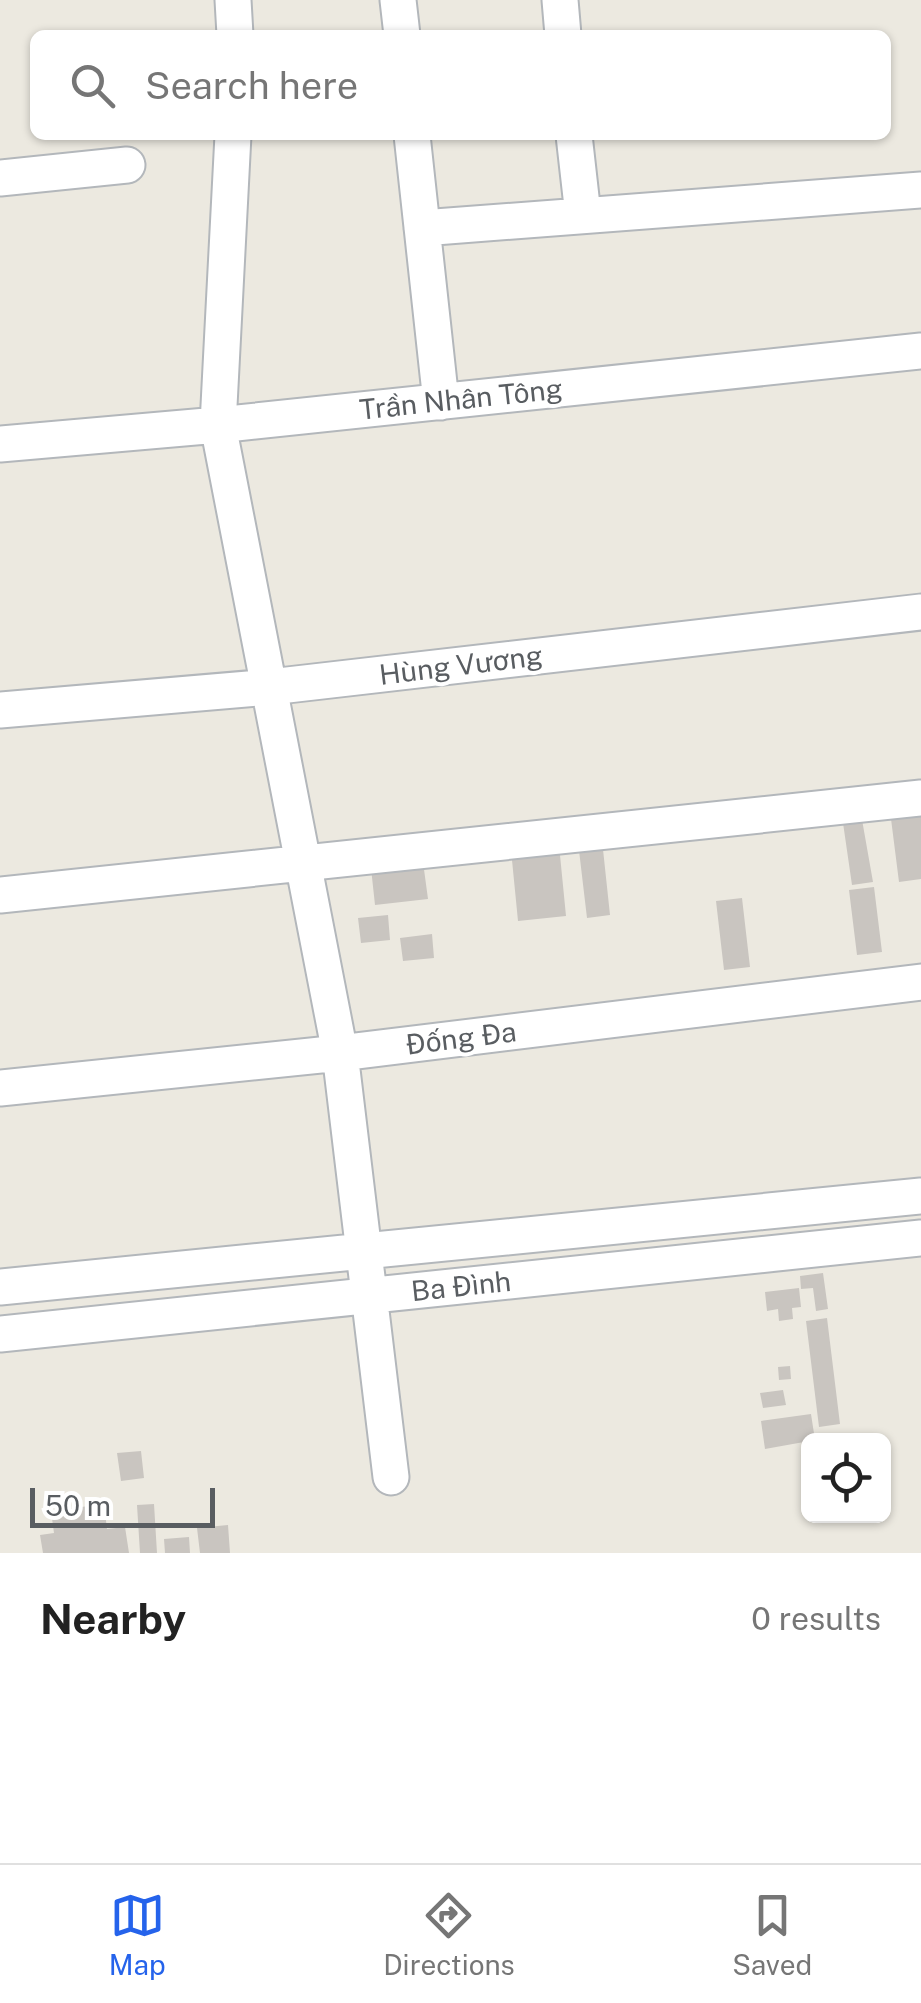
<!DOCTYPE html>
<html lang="en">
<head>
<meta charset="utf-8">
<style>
  :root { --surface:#fff; --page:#f6f6f6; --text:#222; --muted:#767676; --line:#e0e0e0; --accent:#2563eb }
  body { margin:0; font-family:"Public Sans",sans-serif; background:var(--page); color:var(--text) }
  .controls { position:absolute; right:30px; bottom:30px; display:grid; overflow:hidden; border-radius:15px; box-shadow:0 2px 8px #0004 }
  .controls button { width:90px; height:90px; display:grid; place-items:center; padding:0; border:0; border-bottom:2px solid var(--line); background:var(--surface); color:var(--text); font:50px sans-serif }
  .scale { position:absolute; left:30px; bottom:25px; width:185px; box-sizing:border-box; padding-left:10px; border:5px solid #595d61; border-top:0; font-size:28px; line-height:35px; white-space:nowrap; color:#595d61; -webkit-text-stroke:8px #fff; paint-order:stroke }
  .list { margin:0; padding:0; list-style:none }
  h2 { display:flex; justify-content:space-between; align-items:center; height:130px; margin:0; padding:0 40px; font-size:42px }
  h2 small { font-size:32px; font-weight:400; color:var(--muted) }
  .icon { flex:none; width:55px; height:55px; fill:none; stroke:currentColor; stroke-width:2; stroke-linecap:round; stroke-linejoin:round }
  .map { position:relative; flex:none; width:921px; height:1553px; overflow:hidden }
  .search { position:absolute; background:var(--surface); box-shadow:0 2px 8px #0004; left:30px; right:30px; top:30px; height:110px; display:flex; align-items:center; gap:25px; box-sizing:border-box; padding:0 35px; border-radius:15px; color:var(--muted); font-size:38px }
  .sheet { height:310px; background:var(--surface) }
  nav { display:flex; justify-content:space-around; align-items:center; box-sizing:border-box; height:140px; border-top:2px solid var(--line); background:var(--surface); font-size:28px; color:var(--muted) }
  nav a { display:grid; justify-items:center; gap:5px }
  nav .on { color:var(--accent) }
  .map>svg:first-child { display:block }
  .building { fill:#c9c5c0 }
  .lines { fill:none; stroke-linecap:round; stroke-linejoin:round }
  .minor-casing { stroke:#b3b7bb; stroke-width:39 }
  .minor { stroke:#fff; stroke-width:35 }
  .labels { text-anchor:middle; stroke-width:8; stroke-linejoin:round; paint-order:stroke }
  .street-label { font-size:28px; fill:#595d61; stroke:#fff }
</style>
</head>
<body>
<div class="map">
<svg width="921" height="1553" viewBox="0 0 921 1553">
  <rect width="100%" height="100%" fill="#ece9e0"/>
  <path class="building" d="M921 807V879L899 882 890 811Z
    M861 814 873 882 852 885 842 816Z
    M602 840 610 915 587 918 578 842Z
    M559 845 566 916 518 921 511 850Z
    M423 862 428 899 375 905 371 868Z
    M874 887 882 952 857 955 849 890Z
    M742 898 750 967 724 970 716 901Z
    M388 915 390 940 361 943 358 918Z
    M432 934 434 958 403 961 400 938Z
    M823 1273 828 1309 816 1311 813 1288 801 1289 800 1276Z
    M799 1288 801 1307 792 1308 793 1319 779 1321 778 1309 767 1311 765 1292Z
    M827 1318 840 1424 819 1427 806 1321Z
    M790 1366 791 1379 779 1380 778 1367Z
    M783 1390 786 1405 763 1408 760 1393Z
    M811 1414 815 1440 765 1449 761 1421Z
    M141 1451 144 1478 121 1481 117 1453Z
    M104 1504 107 1529 125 1527 129 1553H43L40 1535 54 1533 51 1511Z
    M154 1504 157 1553H140L137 1505Z
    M228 1525 230 1553H200L197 1528Z
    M189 1537 190 1553H165L164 1539Z"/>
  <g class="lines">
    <defs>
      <path id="minor" d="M233 0 235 35
        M398 0 402 35
        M560 0 563 35
        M233 135 218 425 340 1053 391 1477
        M412 135 441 402
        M574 135 583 215
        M0 178 127 165
        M422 228 921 190
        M0 444 218 425 921 351
        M0 710 270 687 921 612
        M0 895 921 798
        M0 1088 340 1053 921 982
        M0 1287 921 1196
        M0 1334 921 1238"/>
    </defs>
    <use href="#minor" class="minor-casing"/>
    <use href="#minor" class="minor"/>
  </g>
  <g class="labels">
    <g class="street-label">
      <text transform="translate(461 399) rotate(-6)" y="10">Trần Nhân Tông</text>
      <text transform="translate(461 665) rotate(-7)" y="10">Hùng Vương</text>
      <text transform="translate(461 1038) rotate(-7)" y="10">Đống Đa</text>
      <text transform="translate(461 1286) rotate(-6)" y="10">Ba Đình</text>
    </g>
  </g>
</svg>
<div class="controls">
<button><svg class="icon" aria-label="locate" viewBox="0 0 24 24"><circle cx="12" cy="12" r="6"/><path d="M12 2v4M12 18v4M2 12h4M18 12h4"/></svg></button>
</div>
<div class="scale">50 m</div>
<div class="search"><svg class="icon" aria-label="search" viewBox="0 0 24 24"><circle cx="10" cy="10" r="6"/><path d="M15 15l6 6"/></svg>Search here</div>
</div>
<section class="sheet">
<h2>Nearby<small>0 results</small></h2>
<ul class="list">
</ul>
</section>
<nav>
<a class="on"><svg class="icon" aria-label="map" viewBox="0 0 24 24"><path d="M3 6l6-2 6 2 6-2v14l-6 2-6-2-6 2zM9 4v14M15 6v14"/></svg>Map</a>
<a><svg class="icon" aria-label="directions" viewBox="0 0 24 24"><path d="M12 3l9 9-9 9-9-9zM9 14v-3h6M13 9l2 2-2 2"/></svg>Directions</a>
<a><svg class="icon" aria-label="saved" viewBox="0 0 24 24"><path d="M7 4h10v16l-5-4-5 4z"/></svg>Saved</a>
</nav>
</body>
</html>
